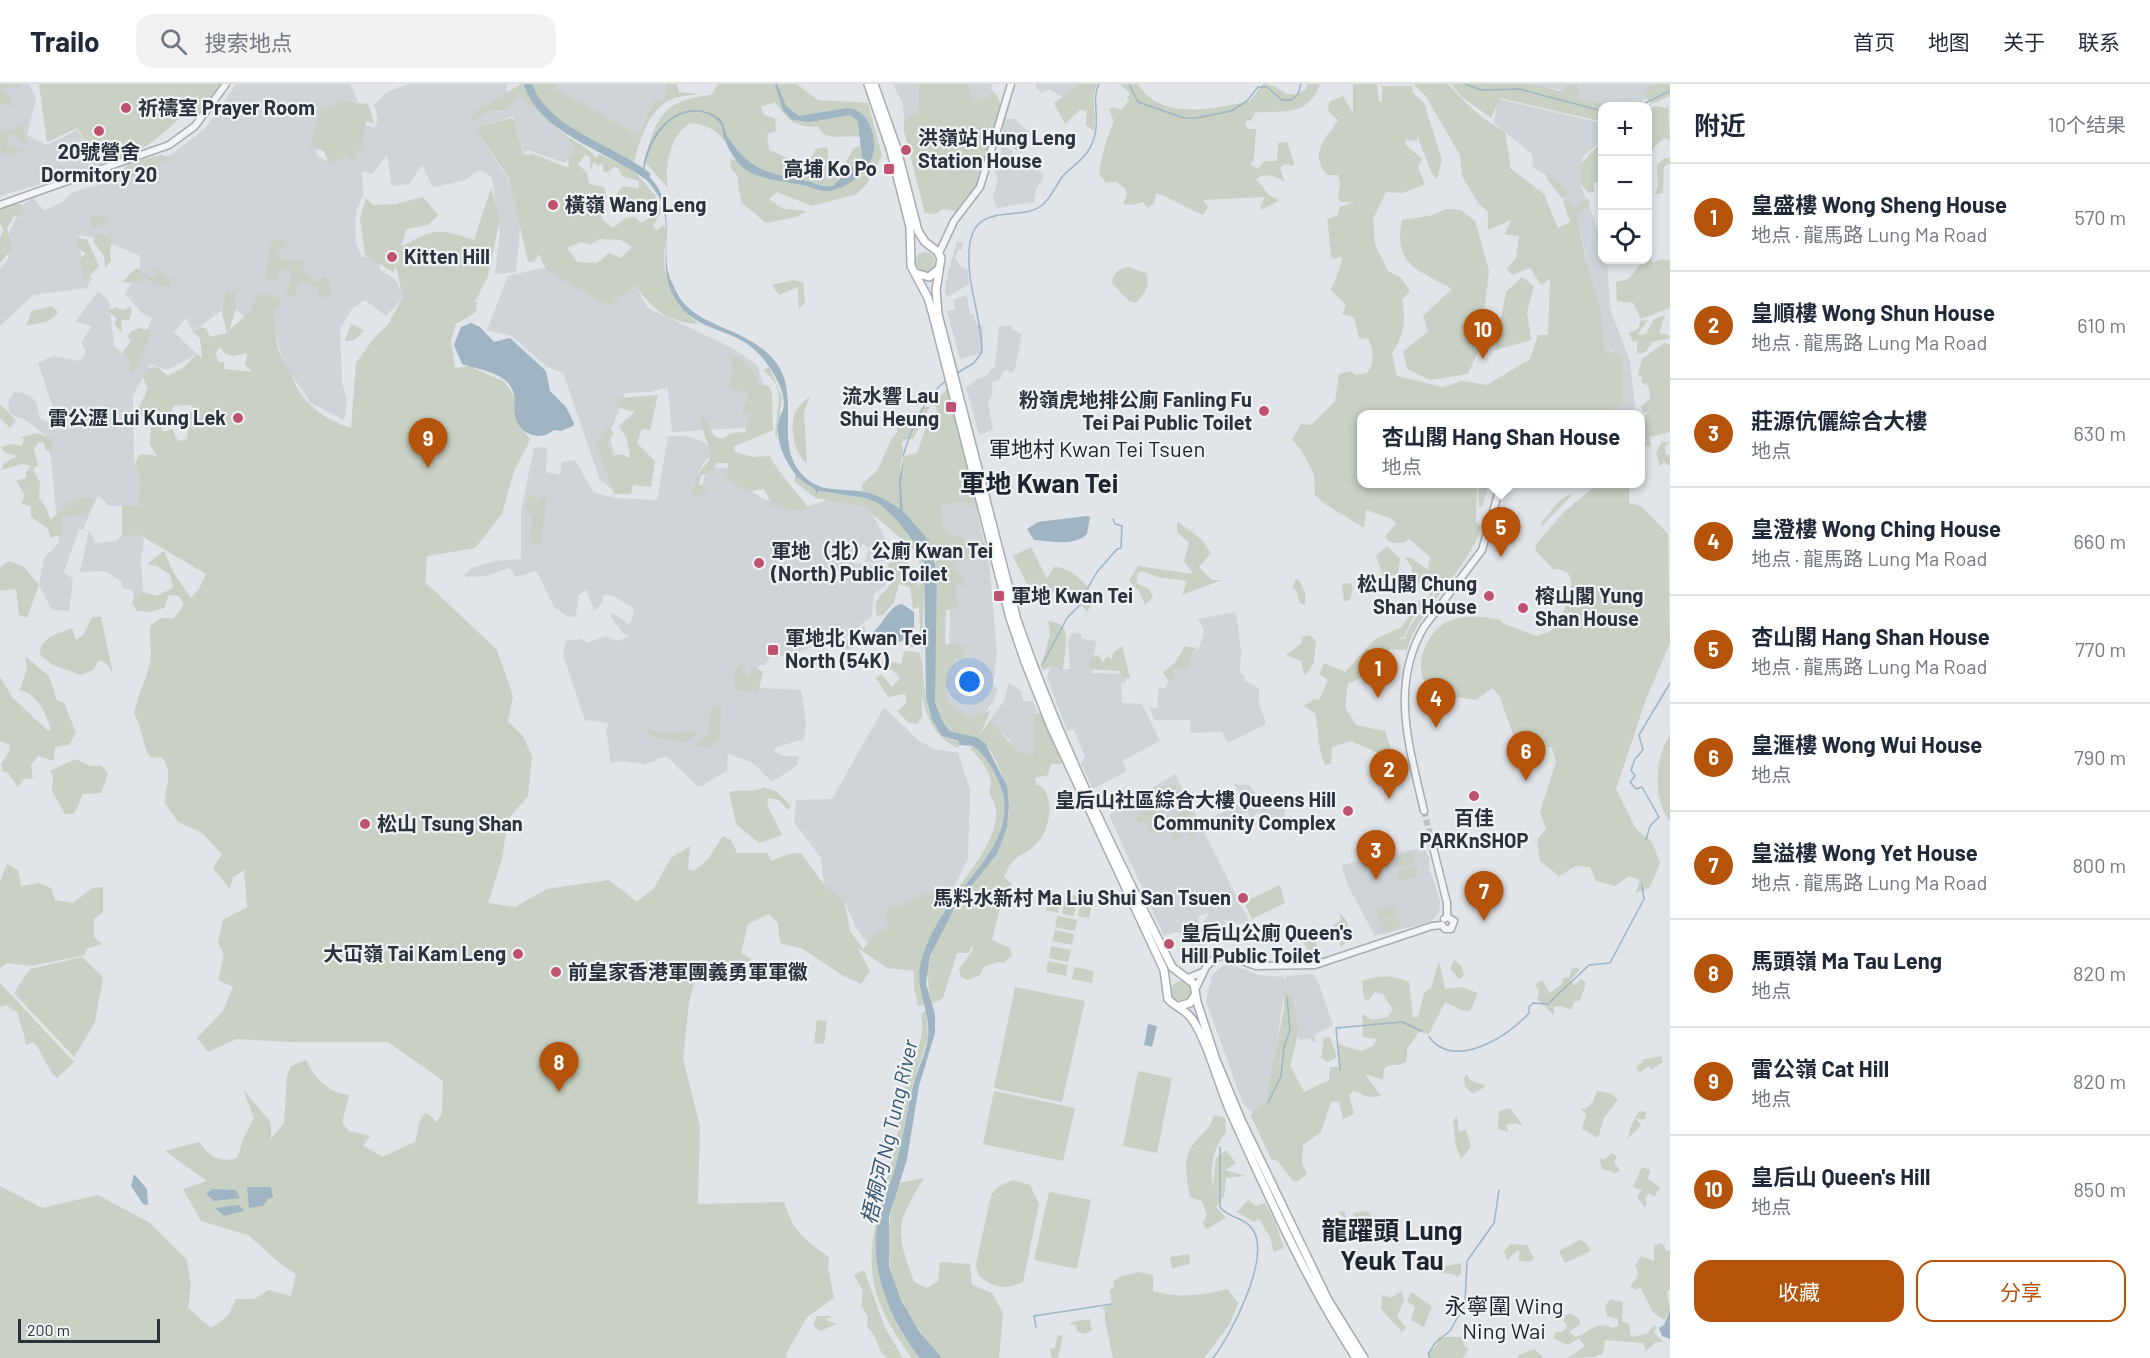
<!DOCTYPE html>
<html lang="zh">
<head>
<meta charset="utf-8">
<style>
  :root { --surface:#fff; --page:#f2f2f3; --text:#1f2937; --muted:#747a83; --line:#e0e1e3; --accent:#b45309 }
  body { margin:0; font-family:Barlow,"Noto Sans SC",sans-serif; background:var(--page); color:var(--text) }
  .controls { position:absolute; right:18px; top:18px; display:grid; overflow:hidden; border-radius:12px; box-shadow:0 3px 9px #0003 }
  .controls button { width:54px; height:54px; display:grid; place-items:center; padding:0; border:0; border-bottom:2px solid var(--line); background:var(--surface); color:var(--text); font:30px sans-serif }
  .scale { position:absolute; left:18px; bottom:15px; width:142px; box-sizing:border-box; padding-left:6px; border:3px solid #2b343d; border-top:0; font-size:16px; line-height:21px; white-space:nowrap; color:#2b343d; -webkit-text-stroke:4px #f0f3f5; paint-order:stroke }
  .you { position:absolute; left:970px; top:598px; width:21px; height:21px; margin:-15px; border:4px solid #fff; border-radius:50%; background:#1a73e8; box-shadow:0 0 0 9px #1a73e833 }
  .badge { display:grid; place-items:center; width:39px; height:39px; border-radius:50%; background:var(--accent); color:#fff; font-size:20px; font-weight:700 }
  .pin { position:absolute; translate:-50% -50px; filter:drop-shadow(0 2px 3px #0008) }
  .pin::after { content:''; position:absolute; top:32px; width:21px; height:18px; background:inherit; clip-path:polygon(0 0,100% 0,50% 100%) }
  .popup { position:absolute; left:1357px; top:326px; width:288px; height:78px; box-sizing:border-box; display:grid; place-content:center; border-radius:12px; background:var(--surface); filter:drop-shadow(0 2px 4px #0005); font-size:20px; white-space:nowrap; color:var(--muted) }
  .popup b { font-size:22px; color:var(--text) }
  .popup::after { content:''; position:absolute; left:50%; top:100%; margin-left:-12px; border:12px solid transparent; border-top-color:var(--surface) }
  .list { margin:0; padding:0; list-style:none }
  h2 { display:flex; justify-content:space-between; align-items:center; height:78px; margin:0; padding:0 24px; font-size:26px }
  h2 small { font-size:20px; font-weight:400; color:var(--muted) }
  .list li { display:grid; grid-template-columns:39px 1fr auto; gap:18px; align-items:center; box-sizing:border-box; height:108px; padding:0 24px; border-top:2px solid var(--line) }
  .list b { display:block; font-size:22px; white-space:nowrap }
  .list p { margin:0; font-size:20px; white-space:nowrap; color:var(--muted) }
  .list em { font-size:20px; font-style:normal; color:var(--muted) }
  .actions { display:flex; gap:12px; padding:18px 24px }
  .actions a { flex:1; padding:14px 0; border:2px solid var(--accent); border-radius:18px; text-align:center; font-size:21px; color:var(--accent) }
  .actions .main { background:var(--accent); color:#fff }
  .icon { flex:none; width:33px; height:33px; fill:none; stroke:currentColor; stroke-width:2; stroke-linecap:round; stroke-linejoin:round }
  .map { position:relative; flex:none; width:1670px; height:1274px; overflow:hidden }
  header { display:flex; align-items:center; gap:36px; box-sizing:border-box; height:84px; padding:0 30px; background:var(--surface); border-bottom:2px solid var(--line) }
  header strong { font-size:28px }
  nav { display:flex; gap:33px; margin-inline-start:auto; font-size:21px }
  .search { width:420px; height:54px; background:var(--page); display:flex; align-items:center; gap:15px; box-sizing:border-box; padding:0 21px; border-radius:18px; color:var(--muted); font-size:22px }
  main { display:flex }
  aside { flex:1; background:var(--surface) }
  .map>svg:first-child { display:block }
  .built { fill:#cfd4d9 }
  .green { fill:#c8d1c3; fill-rule:evenodd }
  .water { fill:#9fb5c4 }
  .lines { fill:none; stroke-linecap:round; stroke-linejoin:round }
  .stream { stroke:#9fb5c4; stroke-width:1.5 }
  .river { stroke:#9fb5c4; stroke-width:8 }
  .tertiary-tunnel { stroke:#bdc1c6; stroke-width:6; stroke-dasharray:6 3; stroke-linecap:butt }
  .tertiary-casing { stroke:#a7acb1; stroke-width:9 }
  .secondary-casing { stroke:#a7acb1; stroke-width:10 }
  .tertiary { stroke:#f3f4f6; stroke-width:6 }
  .secondary { stroke:#fff; stroke-width:7 }
  .poi-dot { fill:#bf536f; stroke:#f0f3f5; stroke-width:2 }
  .labels { text-anchor:middle; stroke-width:4.5; stroke-linejoin:round; paint-order:stroke }
  .poi-label { font-size:20px; font-weight:bold; fill:#2b343d; stroke:#f0f3f5; text-anchor:start }
  .water-label { font-size:21px; font-style:italic; fill:#39566d; stroke:#f0f3f5 }
  .quarter-label { font-size:22px; fill:#1d252e; stroke:#f0f3f5 }
  .district-label { font-size:26px; font-weight:bold; fill:#1d252e; stroke:#f0f3f5 }
</style>
</head>
<body>
<header>
<strong>Trailo</strong>
<div class="search"><svg class="icon" aria-label="search" viewBox="0 0 24 24"><circle cx="10" cy="10" r="6"/><path d="M15 15l6 6"/></svg>搜索地点</div>
<nav><a>首页</a><a>地图</a><a>关于</a><a>联系</a></nav>
</header>
<main>
<div class="map">
<svg width="1670" height="1274" viewBox="0 0 1670 1274">
  <rect width="100%" height="100%" fill="#e1e4e8"/>
  <path class="built" d="M0 0H29L36 14 27 51 47 61 77 46 97 74 108 77 78 89 0 112Z
    M236 0H350L358 18 324 26 315 54 317 72 334 81 343 64 366 41 375 44 378 34 374 20 389 7 409 0H507V9L472 31 488 26 504 28 520 11 576 64 565 79 528 66 524 68 513 32 478 43V50L511 99 520 143 516 188 495 190 500 147 492 94 480 86 463 97 433 103 422 81 409 100 392 102 387 71 372 90 362 87 363 111 357 124 355 138 356 159 362 173 374 174 381 179 379 185 395 195 401 206 402 215 386 232 365 216 352 225 340 244 342 298 347 317 344 336 311 319 284 280 273 240 275 225 282 219 277 213 248 236 236 225 233 210 227 207 222 226 193 248 186 234 174 248 197 270 167 286 150 280 133 312 134 378 140 390 139 422H109L98 411 83 446 79 445 64 488 73 495 69 527 52 526 39 501 44 474 59 459 51 375 46 352 24 335 10 330 8 316 14 308 27 310 36 317 40 335 59 342 38 279 53 272 80 277 86 268 81 258 92 242 75 238 98 207 109 217 114 262 123 270H136L152 235 142 229 125 210 140 185V172L100 155 79 151 82 183 92 194 87 204 33 211 0 242V185L8 175 9 148 23 121 33 114 44 127 65 116 71 109 113 96 172 70 206 44Z
    M558 0H666L664 18 653 17 638 51 555 6Z
    M893 0H919V26L904 37 903 19Z
    M968 0H992L990 11 974 20Z
    M1036 0H1081V1L1063 13 1049 5 1042 9 1036 4Z
    M1534 0H1670V3L1650 7 1647 15 1608 20 1574 14 1559 5 1536 3Z
    M1498 15 1602 39V57L1584 71 1580 81 1581 102 1602 156V176H1607L1610 224 1630 278 1636 330H1607L1610 324 1613 267 1604 264 1579 137H1575L1555 97 1533 83 1532 70 1494 39Z
    M1002 31 1007 35H1015L1031 50 1023 57 1025 62 1021 69 1000 56 1003 48V38L1000 36Z
    M1003 62 1013 67 1011 75 1024 79 1030 73 1042 85 1040 88 1044 90 1043 94 1036 106 1034 118 997 124 993 115 998 93 994 88Z
    M957 158H963L962 166H958L955 174 962 184 968 186 969 200 947 213 945 206 948 188Z
    M543 184 609 222 635 201 648 224 732 264 757 281 768 315 757 343 672 348 668 303 651 308 625 309 609 351 623 403 614 406 600 396 563 289 546 282 512 252 487 246 508 192Z
    M967 211 970 230H973L977 241H982L983 256 981 269 960 275 947 227 955 225 953 216Z
    M1012 241 1011 245 1022 250 1015 284 1012 289 1005 285 999 296 991 298 993 308 988 318 993 346 979 351 966 304 977 295 986 292 995 282 999 243Z
    M668 352H686L702 357 713 365V371L705 377 699 387 694 411 702 402 707 383H714L726 384 733 395 763 415 804 424 827 416 863 421 871 427 895 474 874 479 865 477 869 464 863 460 850 478 872 481 892 491 885 502 874 510 872 532 849 551 832 560H817L791 572 770 573 765 581H759L754 593 743 594 740 603 801 606 806 640 804 655 777 663 773 667 784 672H799L798 681 772 698 753 679 728 670 727 687 701 702H697L666 672 646 680 623 677 611 679 606 645 609 639 585 636 563 570 566 557 582 555 588 559 606 552 618 557 630 552 622 548 611 533 612 528 630 541 635 525 613 512 603 511V518L594 527 587 506 578 511 576 533 567 532 554 523 537 487 515 493 513 487 508 484 487 492 468 493 464 491 471 484 496 477 521 475V427L534 364 547 363 546 388 560 391 562 378 575 376 594 409 616 414 657 416Z
    M964 418 976 422 984 458 974 462 951 454 945 443 940 419Z
    M89 446 96 459 116 457 122 451H140L144 454 141 475 143 508 134 513 132 505H123L122 498 105 487 80 488Z
    M988 466 997 570 993 600 998 605 993 618 972 646 947 616 952 479Z
    M1236 528 1241 568 1240 589 1245 592V597L1259 604V618L1266 640 1228 659 1222 648 1190 649 1191 636H1155L1149 623 1157 624 1159 604H1165L1173 587 1191 568 1199 565 1204 546 1198 535Z
    M1072 549 1081 550 1082 555 1096 557 1092 589 1122 590 1126 594 1125 599H1121L1122 619 1142 620 1160 657 1122 677 1127 687 1093 705 1081 680 1085 673 1074 646H1067L1047 593 1053 579 1063 585H1070L1068 557Z
    M1009 599 1022 608 1023 617H1033L1037 627 1033 630 1034 669 1026 673 1015 666 1010 656 989 638 1004 616Z
    M884 623 918 656 934 665 958 669 970 706 968 774 953 804 932 830 903 881 868 860 856 844 844 816 824 801 821 774 794 738 796 716 832 715Z
    M1175 690 1250 839 1231 840 1225 836 1226 833 1224 837 1226 839 1219 855 1212 852 1194 878 1183 874 1209 829 1198 832 1199 839 1193 854 1176 848 1164 852 1109 731Z
    M1234 700 1249 701 1258 712 1285 719V736L1272 737 1270 733 1257 729 1251 734 1247 728 1206 744 1203 738 1243 718Z
    M1423 763 1429 773V783L1440 818 1439 829 1430 838 1375 852 1348 802 1342 781Z
    M1224 881H1232L1259 891 1284 893 1285 898 1286 892 1312 890 1317 895 1333 941 1315 951 1316 958H1312L1311 954 1299 956 1289 912 1284 909 1272 993 1266 1016 1252 1028 1243 1020 1206 917 1212 891Z"/>
  <path class="green" d="M0 0H18L22 4 7 3 1 6 12 14 11 22 0 19Z
    M39 0H221L197 33 188 26C164 49 132 82 97 74L77 44 47 58Z
    M521 0H525C534 21 550 41 570 54 580 61 588 63 596 74L599 70 632 85 655 111 662 127 653 142 656 146 664 141C669 150 665 160 664 169 663 198 677 223 699 240 669 239 652 225 635 201L609 222 546 186 539 170 534 178H528L509 94 477 48 478 43 511 34 514 36 524 71 533 70 569 84 568 75 575 63 520 11 505 27 488 26 474 37 471 31ZM586 70 590 74V85L594 78 598 82 603 79V87L607 89 614 83 619 85 622 92 639 97V105L623 102 616 111 613 121 629 128 645 117 652 125 649 134 641 139 635 133 626 134 613 144 602 135 604 115 607 114 604 103 589 100 587 89 578 80ZM599 155 621 156 632 163 621 174 609 169 597 179 577 178 567 164 581 158 590 161Z
    M528 0H558L556 5 638 51 654 16 664 17 666 0H677L679 8 698 10C690 11 681 12 674 14 648 24 639 58 633 82 598 59 542 45 528 0Z
    M718 0H797L818 16 868 19 882 72 867 100 857 110 812 122 777 108 769 115 783 125 807 127 796 133 766 139 741 118 737 91 731 84 730 75 737 76C722 54 719 42 690 39 670 51 664 83 668 104L645 78C654 34 665 15 711 11ZM775 18C786 35 797 45 818 42 824 59 846 50 860 53V62L854 64 839 90 830 92 827 63 816 65 810 76H792L769 66 767 50 776 47 775 34 764 31 761 23Z
    M919 0H968L974 19 990 11 991 5 998 14 1002 24 972 115 961 128 942 125 936 130 925 129 904 47V37L919 26Z
    M1080 0H1097C1090 15 1097 31 1094 47L1086 41 1087 27 1080 26 1065 40 1054 19Z
    M1120 0H1138C1160 38 1216 24 1250 17L1263 0C1283 0 1285 20 1306 5L1307 0H1320C1305 40 1274 22 1242 31L1255 29 1251 36 1245 38 1247 45H1256L1254 75 1250 80 1258 85 1265 77H1277L1278 59 1287 58 1295 82 1285 80 1280 84 1285 98C1276 92 1266 88 1256 95L1269 111 1279 116 1262 126 1260 122 1265 113 1203 116 1208 123 1203 131C1186 124 1174 115 1156 109L1154 119 1148 124 1143 118 1132 121 1123 120 1127 111 1125 104 1116 98 1106 99 1099 90C1102 71 1106 54 1114 38L1109 25 1114 23 1121 26 1129 16 1127 14 1130 10Z
    M1353 0H1377L1379 17 1382 18V2H1412L1413 9 1424 19 1442 76 1437 95 1432 90 1417 51V57L1407 56 1405 60 1422 75 1418 83 1425 100 1403 109 1386 108 1373 135 1375 161 1388 187 1401 194 1410 207 1402 216C1406 236 1404 252 1392 269L1397 292 1443 303 1462 297 1487 301 1530 275 1538 251H1548L1550 195 1541 201 1530 184 1512 191 1507 185 1516 174 1519 152 1505 150 1511 136 1488 146V128L1478 119 1462 92 1460 71 1425 11 1413 0H1448C1464 18 1484 37 1505 48L1511 85 1544 110 1558 144 1570 138 1563 116 1568 115 1574 124 1588 114 1590 122 1577 129 1585 172 1601 229 1604 264 1623 274V321L1610 324 1607 330H1362V400H1477L1476 437 1481 443C1467 489 1418 524 1407 566L1391 565 1382 571 1377 568 1360 594 1348 600 1345 623 1356 641 1385 647 1395 676 1389 677V674L1351 657 1332 663 1331 680 1325 681C1317 663 1319 647 1315 629L1304 622 1314 615 1319 616 1328 596 1319 590 1324 579 1345 588 1375 555 1402 543 1420 515 1424 518 1433 505 1411 496 1412 483 1404 473 1411 474 1428 486 1430 473 1409 455 1403 459 1389 458 1385 453 1396 439 1390 434 1366 426 1364 444 1325 420 1315 411 1314 391 1302 367 1292 356 1301 340 1311 341 1335 317 1339 290 1350 287 1356 291 1367 289C1376 278 1373 266 1368 254L1359 255 1354 233 1342 230 1346 221 1331 206C1335 196 1341 183 1342 173L1332 175C1328 160 1330 149 1327 135L1338 131 1340 123 1355 118H1341L1338 114 1340 100 1338 91H1327C1309 69 1325 56 1338 36L1328 27 1329 18 1343 12 1353 29ZM1440 502C1431 522 1411 533 1405 555H1397L1404 553 1413 533Z
    M1451 0H1531L1564 8 1565 3 1573 0 1578 1 1580 10 1576 14 1608 20 1643 16 1644 22H1602V35L1595 36 1500 14 1491 34 1462 13Z
    M1661 0H1670V12L1652 20 1644 11 1649 3Z
    M342 17 368 20 374 39 366 38 362 57 363 65 354 68 358 74 350 77 347 70 330 83 324 67 311 63 319 28Z
    M1668 20 1670 57 1665 54C1640 71 1654 79 1648 94V25L1657 22 1666 24Z
    M23 41 27 63 13 50 8 54 7 64 14 62 26 67 8 72 0 68V49Z
    M1602 57V98L1593 99 1595 107 1589 109 1581 100 1580 81Z
    M161 71 170 74 133 94 117 90 130 79Z
    M1664 74H1670V79L1664 83 1663 109 1655 110 1658 101 1657 81Z
    M1547 90 1561 101 1567 110 1562 114 1547 95Z
    M491 104 500 135 488 192 476 216 472 217 477 218 476 228 456 240 451 256 455 284 469 282 505 298 516 315 517 336 530 356 514 387 502 430 475 464 427 472 425 498 497 566 513 612 508 637 523 652 532 672 528 712 508 735 502 775 488 819 515 823 547 805 609 796 637 818 654 804 671 774 690 762 688 785 694 787 708 775 723 752 731 756 737 769H768L771 777 789 770 801 769 824 801 844 816 850 847 863 865 877 849 888 842 885 830 891 821 899 823 934 805 956 806C971 788 999 751 996 726 996 720 991 714 989 708 996 693 981 676 971 665L972 661C983 669 989 679 995 690 1043 774 897 823 924 921L918 922 914 903V887L887 884 858 864 870 887 861 900 842 891 803 865 780 859 778 839 769 830 748 840 741 869 752 875 739 883 700 876 689 919 683 975 700 1043 698 1120 784 1118C793 1148 805 1156 829 1173L828 1183 834 1214 807 1233 786 1270 787 1274H0V1102L42 1124 98 1111 150 1139 187 1176 191 1202 188 1224 211 1244 228 1232 236 1215H254L269 1206 291 1212 296 1190 281 1180 248 1151 201 1137 183 1105 207 1097 165 1067 199 1058C210 1073 219 1079 237 1074L244 1053 254 1034 243 1005 271 1039V1055L284 1039 287 992 291 982 306 976C316 996 326 1007 349 1011L342 1039 349 1047 370 1052 363 1061 382 1073 415 1058 420 1036 426 1028 437 1038 442 1029 443 997 388 958H293L236 955 208 968 197 954 223 927 233 903 218 896 224 870 218 859 223 836 247 823 244 786 233 793 230 805 213 784 222 770 202 749 178 738 165 719C165 701 174 690 162 673L152 674C140 662 144 644 134 630 137 612 146 597 150 579 153 567 148 554 151 541L161 534H174L184 521 179 512 169 511 164 524 149 528 137 527 132 519 134 513 143 508 157 512 173 504 170 491 157 482 147 480 164 467 173 488 191 514 199 505 206 490 140 451H122V422H139L140 390 135 380 140 370 157 372 150 361 151 330 134 333 148 305 142 291 148 284 157 283 168 292 184 283 197 270 202 274 200 254 193 248 202 243 206 245 210 253 227 249 222 229 226 207 235 208 236 225 229 246 251 227 257 210 277 213 283 218 275 225C273 242 276 263 284 279 286 283 290 287 292 291 299 317 324 336 351 344L356 279 374 254 388 241 403 213 396 183 393 188 365 171 360 134 366 114 372 121 396 120 423 113 438 131 428 141 406 145 402 162C435 144 439 144 474 156ZM220 263C227 275 234 272 247 269L245 280 252 288 224 285V278H219L215 269ZM191 321 195 327 190 328 187 355 178 357 172 345 163 348 161 341 172 334 173 322Z
    M21 120 24 130 13 133 7 144 12 165 0 179V154L4 146 0 140V123Z
    M1446 125 1461 126 1475 137 1489 187 1480 263 1468 290 1430 296 1407 285 1403 268 1428 247 1423 232 1452 205C1418 185 1393 182 1402 136L1433 131Z
    M91 132 106 133 109 138 92 144Z
    M101 150 113 156 110 164 111 177 105 184 104 172 93 157 96 151Z
    M77 154 87 155 99 182 85 196 79 175 86 170 77 163Z
    M283 154 287 162 278 165 281 177 304 176 303 187 315 198 324 193 329 196 331 212 316 213 319 205 305 197 298 200 295 212 285 211 292 195 290 185 280 188 275 196H266L270 159Z
    M915 178a10 10 0 1 1 20 0a10 10 0 1 1-20 0Z
    M1651 168 1652 179 1661 175 1670 176V224L1641 235 1633 219 1617 217 1616 198 1629 195 1639 182 1648 176V169Z
    M154 182 171 195 170 203 155 200 144 193 136 199 122 198 136 184 153 194 158 192Z
    M1128 183 1146 189C1151 203 1144 209 1136 219L1129 217 1112 199C1113 189 1118 185 1128 183Z
    M1522 193 1534 202 1527 228 1531 256 1495 266 1506 208Z
    M793 196 803 198 805 218 799 225 798 203 779 211 772 201Z
    M52 222 58 228C51 240 39 238 26 242L32 227Z
    M116 223 123 226 130 223 132 228 129 236H121L122 249 115 241 116 234 108 227Z
    M1665 231 1659 249 1669 251 1670 254 1652 258 1646 268 1637 270V256L1633 258 1629 249 1639 244 1640 237 1648 236 1639 248V251L1646 250 1654 235Z
    M351 240 364 246 355 256 345 257Z
    M140 244 150 247C150 257 139 276 135 287L131 289 129 274 125 272 123 268 131 257 127 253 131 247Z
    M1664 259 1670 260V348L1650 353 1651 363 1641 361V343L1647 328H1643L1641 322 1650 315 1649 302 1641 298 1642 293 1638 291 1642 275Z
    M730 270 744 278 757 292 756 300 769 302 772 310 773 346 733 363 735 368 753 373 770 372C780 393 797 406 809 425L797 427 773 422 764 405 745 408 725 391 729 379H717L709 389 701 391 699 400 708 405 698 413 692 410 700 387 709 377 711 369 701 341 702 329 714 352 723 355 731 349 745 348 750 330 742 328 748 309 729 304 733 284Z
    M769 283 782 313 777 354 775 352 779 313 776 300 764 286Z
    M950 302 963 358 964 374 980 424 977 427 976 422 964 418 941 420 944 442 950 452 954 450 974 462 985 457 987 466 974 474 954 479 956 487 961 491 965 502 957 499C953 509 960 515 957 525L946 526 945 558 946 561 957 559 965 563 961 578 959 574 955 573 954 582 948 587 947 616 958 629 961 627 971 634 991 626 980 650 990 637C1003 649 1012 665 1027 672L1034 669 1033 630 1043 628 1062 680H1051L1048 691 1035 694 1036 700C1056 707 1051 743 1039 757 1024 775 1015 766 1004 793L1012 800 1000 823 992 856 1010 864 1012 871 1003 879 997 878 984 883 980 891 967 896 961 893 959 885 973 866 972 862 968 869H957L943 914 932 920C904 824 1041 783 1002 691 986 653 986 658 951 647L943 638 934 613 937 488 933 467 903 427 901 401 904 372 917 369 927 341 937 326 934 319Z
    M658 311 650 346 642 345 637 359 655 377 651 403 633 401 631 410H614L596 360 608 343 614 349 607 358 611 372 621 370 630 374 627 355 619 342 635 328 616 323 619 314Z
    M810 312 804 328 807 380C795 371 790 346 794 331 797 323 804 318 810 312Z
    M0 320 16 337 10 344 0 334Z
    M926 323H930L913 355H907L901 359 903 364 899 395 901 426 877 412 862 407V400L877 387 892 354 897 349V342L907 337 913 340 921 324Z
    M38 349 51 355 53 365 46 367 44 359 39 358 34 365 38 381 33 385 40 399 39 414 47 425 50 436 73 416 93 413V421L85 431 62 433V450L51 454 47 444 31 433V423L21 419 25 411 16 397 26 394V388L31 382 22 380 1 386 4 379 17 372 4 368 1 363 12 360 22 362 24 355 21 353Z
    M1662 357 1670 359 1665 362 1666 371H1670V382L1664 378 1660 383 1656 369Z
    M797 392 817 406 814 413 794 397Z
    M1483 400H1489L1482 422 1479 423 1478 405Z
    M1598 400H1629V419L1641 422 1668 450 1670 559 1646 615 1616 705 1636 745 1652 758 1660 779 1650 803 1636 809 1640 796 1629 792 1615 802 1596 797 1590 783 1576 782 1559 792 1540 777 1537 756 1546 745 1540 728 1556 678 1552 664 1514 653 1499 611 1492 604 1476 616C1463 613 1446 613 1435 607 1408 593 1424 549 1447 538 1463 530 1484 533 1501 536L1502 539 1537 552 1551 547C1562 533 1590 484 1553 485L1535 466 1537 459 1565 427Z
    M818 407C840 412 864 409 884 422 899 433 921 459 923 477 929 514 904 654 959 657V664C935 655 924 631 922 606V633L917 640 908 638 897 627 907 619 905 610 888 613 876 594 881 590 892 603 900 594 891 585 885 589 879 582 885 577 901 580 904 567 919 568 922 578 919 523 913 525 910 503 899 500 894 518 883 531 877 532C872 515 881 513 890 501 893 497 894 491 896 487L887 483 892 476 900 473 912 481 919 506V470L863 422 815 414Z
    M530 409 536 417 547 411 541 462 529 458 532 432 525 423Z
    M1571 410V412L1542 442 1541 439 1560 416Z
    M1177 437 1201 455 1211 469 1199 483 1212 496H1222L1182 511 1187 497 1157 493 1143 487 1138 488 1136 499 1149 505 1153 513 1145 521 1139 507 1129 497 1138 482 1193 490 1184 477 1189 459 1177 448Z
    M1387 462 1400 474 1398 489 1384 495 1376 472Z
    M1031 463 1047 495 1054 483C1073 483 1085 500 1096 514L1087 528 1071 507 1057 502 1044 520 1037 515 1044 502 1031 508 1013 472Z
    M10 477 24 483 39 501 27 534 19 531 16 505 0 507V483Z
    M1296 495 1299 496 1305 508V521L1300 519 1296 506 1292 504Z
    M1351 499 1353 504 1350 516 1344 517 1342 500Z
    M92 533H101L113 590 107 580 99 576 93 586 81 591 53 581 40 571C41 552 56 551 72 544L76 556 83 551Z
    M1048 537C1054 538 1062 539 1065 546 1067 553 1065 579 1062 586L1053 582 1043 586 1041 583 1050 550Z
    M862 543H865L866 551 848 566 844 564 842 560Z
    M1310 551 1316 557 1314 579 1305 592 1301 577 1286 571 1302 559 1301 553Z
    M1122 562 1130 594H1123L1119 587 1089 585 1091 574 1099 571 1103 579 1106 572 1112 575 1113 569Z
    M1185 562 1197 564 1193 567 1188 585H1174V596L1167 595 1163 588 1175 579Z
    M25 572 49 592 57 616 64 619 76 649 69 661 55 663 54 677 38 672 31 681 33 694 24 695 18 703 7 688H3L1 680 9 668 10 661 0 657V593L13 614 47 646H51C47 630 37 610 20 606L27 584Z
    M742 579 743 588 748 595 752 582 763 588 758 609 735 605 734 585Z
    M721 621 720 656 709 663 695 662 707 650 712 624Z
    M645 645 663 649 701 647 686 658 651 653Z
    M1670 651V737C1652 716 1655 673 1670 651Z
    M75 675 90 682H102L108 690 101 709 83 710 74 730H65L52 707 53 693 50 687Z
    M1175 700 1177 713 1171 725 1160 724 1157 711 1153 715 1162 750 1150 749 1147 739 1136 737 1143 708Z
    M764 703 777 708 791 722 788 726 779 716 767 714 768 723 782 751 759 759 736 740 729 708C740 705 755 709 764 703Z
    M1186 722 1197 748 1192 753 1182 743 1180 753 1172 756 1171 736Z
    M1413 768 1415 779 1396 784 1394 773Z
    M7 780 18 786 21 802 39 799 51 804 55 816 73 819 93 804 103 803V828L94 835V853L102 860 86 865 85 871 31 882 7 879 0 884V797Z
    M1416 782 1418 792 1399 797 1397 786Z
    M1280 801 1285 819 1252 835 1244 818Z
    M1050 807 1062 809 1058 829 1046 826Z
    M1066 810 1078 812 1074 832 1062 830Z
    M1082 812 1093 815 1089 834 1078 832Z
    M1395 822 1397 832 1379 836 1377 826Z
    M1339 828 1346 836 1351 853 1341 863 1333 841 1341 836Z
    M1057 832 1077 836 1075 847 1055 843Z
    M1398 834 1400 843 1382 848 1380 838Z
    M1055 846 1074 850 1072 861 1052 857Z
    M1312 848 1318 865 1316 871 1311 874 1301 852Z
    M1051 862 1071 866 1068 878 1049 874Z
    M82 873 103 893 95 938 74 973 14 909 30 885Z
    M1454 876 1461 881 1464 891 1459 895 1450 884Z
    M1048 877 1068 881 1066 892 1046 888Z
    M1439 877 1445 905 1461 903 1478 909 1470 927 1461 926 1445 918 1429 950 1419 948 1407 965V977L1400 981H1389L1384 985 1383 996 1365 990 1381 1012 1368 1013 1354 1007 1349 1010 1354 1030 1343 1035 1339 1017 1331 1018 1321 1048 1303 1061 1302 1079 1307 1090 1298 1097H1293L1278 1077 1271 1075 1251 1032 1252 1028 1266 1016 1284 925V909L1292 913 1299 947 1290 982 1304 1008 1329 996 1330 983H1340L1338 960 1361 967 1373 962 1377 955 1363 953 1362 930 1372 936 1387 933 1393 926 1383 910 1375 908 1369 916 1364 915 1362 897C1381 891 1391 891 1409 898L1413 933H1418L1424 909 1431 904Z
    M1074 883 1094 887 1092 899 1072 895Z
    M1573 883 1580 885 1570 897 1575 901 1581 895 1586 899 1580 916 1574 918 1571 926 1561 922 1554 923V931L1537 915 1539 907 1535 901 1542 896 1550 909 1562 900 1563 894 1569 893Z
    M1171 907a10 10 0 1 1 20 0a10 10 0 1 1-20 0Z
    M0 899 74 978 57 994C45 983 44 969 33 958L26 961C25 949 19 941 18 929L6 921 0 923Z
    M1015 903 1085 917 1062 1018 994 1004Z
    M926 927 928 954 912 1003 898 1075 877 1153 885 1211 902 1249 920 1274H912C854 1196 869 1163 892 1077 899 1050 900 1022 907 996 914 973 926 955 921 930Z
    M817 936 827 937 824 960 814 959Z
    M1330 953 1337 973 1328 978 1321 974 1324 954Z
    M1661 972 1663 978 1651 986 1649 982 1639 989 1636 983 1643 978 1641 976Z
    M1138 987 1172 994 1157 1069 1123 1062Z
    M1467 990 1470 996 1486 1002 1473 1010 1465 1002 1464 994Z
    M994 1007 1075 1024 1063 1077 983 1060Z
    M1597 1007 1610 1009 1618 1015 1604 1034 1598 1054 1582 1045 1586 1030 1580 1024 1585 1025 1593 1018Z
    M1510 1024 1523 1042 1515 1039 1506 1041 1508 1048 1498 1045 1499 1027Z
    M1639 1027 1646 1028 1645 1035H1636L1641 1041 1628 1055 1630 1044Z
    M1214 1031 1225 1034 1226 1048C1212 1067 1210 1080 1213 1104L1216 1074 1226 1066 1236 1079 1225 1086 1246 1092 1226 1094 1224 1112 1216 1123 1226 1134 1206 1145 1203 1139 1207 1131 1202 1117 1190 1113C1187 1094 1181 1074 1195 1058 1205 1046 1209 1047 1214 1031Z
    M1457 1032 1459 1048 1466 1046 1471 1063 1461 1075 1456 1062 1453 1037Z
    M1612 1069 1617 1072 1614 1079 1620 1086 1613 1091 1614 1088 1602 1085 1599 1074 1604 1076Z
    M1642 1083 1650 1086 1648 1095 1660 1104 1654 1113 1648 1109 1645 1115 1647 1121 1645 1124 1637 1113 1642 1106 1633 1103Z
    M924 1094C895 1142 895 1145 914 1198L927 1204 938 1197 940 1178 970 1180 972 1201 992 1209 1003 1229 999 1274H942C892 1217 875 1173 899 1099Z
    M1013 1096 1030 1101 1039 1120 1023 1198C1006 1206 993 1204 979 1192L976 1181 991 1111 999 1102Z
    M1049 1108 1091 1116 1077 1185 1034 1176Z
    M1248 1116 1256 1122 1265 1119 1275 1138 1284 1164 1274 1168 1270 1153 1259 1135 1254 1138 1237 1128Z
    M1344 1127 1347 1134 1355 1136 1353 1129 1368 1127 1374 1135 1373 1145H1356L1338 1128Z
    M1580 1156 1586 1159 1591 1167 1565 1179 1559 1167Z
    M1662 1159 1666 1167 1670 1166V1205L1667 1208 1670 1226 1664 1236 1653 1228 1640 1203 1636 1206 1630 1202 1637 1194 1638 1187 1635 1182 1641 1172 1654 1177V1161Z
    M1511 1160 1527 1161 1534 1175 1529 1178 1518 1176 1520 1168 1518 1166 1507 1176 1504 1167Z
    M1189 1170 1190 1180 1172 1184 1170 1173Z
    M1461 1179V1190L1457 1193 1453 1190 1441 1189 1446 1182Z
    M864 1186 885 1244 903 1274H887C876 1265 878 1252 867 1243L868 1232 861 1222 863 1207 854 1191Z
    M1138 1188 1153 1191V1207C1179 1215 1202 1211 1228 1205L1238 1219 1229 1241 1204 1274H1113L1105 1237V1226L1100 1224 1112 1221 1110 1206 1114 1203 1113 1198 1119 1193Z
    M1402 1207 1404 1217 1397 1232 1406 1244 1402 1248 1381 1225 1382 1211 1391 1214Z
    M1411 1208 1432 1222 1424 1243 1411 1236 1415 1223 1407 1217Z
    M1610 1215 1623 1218 1622 1237 1629 1240 1631 1253 1647 1250 1654 1241 1657 1243 1654 1249 1664 1258H1656L1646 1267 1643 1259 1605 1256 1603 1269 1595 1273 1568 1274 1585 1262 1579 1254 1568 1261 1553 1254 1556 1248H1561L1566 1245 1567 1240 1563 1237 1566 1231 1571 1229 1580 1236V1240L1569 1248 1576 1253C1591 1247 1596 1236 1613 1244L1618 1242V1235L1607 1232 1605 1222Z
    M817 1232H832L825 1236 837 1240 820 1247 813 1241Z
    M1090 1235 1092 1246 1084 1250 1077 1247 1076 1241 1070 1240 1071 1238Z
    M1058 1251 1063 1252 1058 1274H1052L1050 1265 1055 1264Z
    M1438 1253H1462L1465 1263 1469 1264 1463 1274H1429V1268L1437 1261Z
    M1535 1265 1543 1274H1518V1271Z"/>
  <path class="water" d="M775 0H777L786 22 799 32 848 24C871 26 880 60 870 79 863 92 840 108 825 107 819 107 813 104 807 102 787 97 764 97 746 86 737 80 728 65 725 56 722 50 724 43 719 38 714 32 707 29 700 28 667 24 648 60 644 88 677 115 663 149 667 182 668 191 672 199 676 207 694 246 749 241 777 280 802 315 771 365 807 395 823 409 844 404 864 408 877 410 889 418 900 425L899 395 904 372 901 401 903 427 929 457 937 488 935 618 943 638 950 647 978 654 985 659 1007 702 1009 721 1007 743 997 770 955 823 930 872 926 900 935 930V949L919 1002 907 1075 889 1133V1182L901 1216 919 1247 942 1274H920C892 1239 870 1189 877 1143 881 1119 893 1097 898 1073 904 1049 907 1025 913 1002 917 986 926 970 928 954 931 928 914 904 921 878 927 855 940 832 955 814 984 777 1023 739 995 690 989 679 983 669 973 662L959 661V657L942 652 932 636 926 614 924 479 918 463 896 435 880 420 866 414 818 407 815 414 816 406 797 393 795 396 796 391C787 379 779 365 778 350 777 341 779 334 782 328 789 312 774 289 765 277 738 239 694 254 672 209 659 180 671 153 663 123 658 107 648 98 638 86L643 87C644 52 678 10 716 32 726 38 723 46 729 55 752 88 769 89 806 97 816 99 822 104 833 102L862 74 858 37 850 31 810 38 792 36 783 26Z
    M471 239 480 243 494 258 510 254 546 287 550 307 566 323 574 339 573 342 561 347 554 346C540 358 519 351 515 331 513 318 518 313 509 300 500 288 476 285 462 280L454 261 461 243Z
    M1086 432 1090 433 1087 450C1074 463 1051 457 1034 456L1027 445 1038 438Z
    M902 520 914 528V563L909 562V554L900 558 892 557 889 548 883 556 880 555V549L874 557 868 556 867 552C883 544 887 522 902 520Z
    M1148 940 1157 942 1152 963 1144 961Z
    M134 1090 147 1105 148 1121 143 1120 131 1102Z
    M247 1103H271L273 1114H269L263 1122 249 1124Z
    M213 1105 236 1106 240 1114 214 1117 206 1110Z
    M239 1121 244 1127 224 1132 215 1124Z
    M1670 1226V1255L1662 1252 1659 1244 1664 1241Z"/>
  <g class="lines">
    <path class="stream" d="M1129 0 1138 18 1184 34H1196L1231 27 1247 17 1258 3H1267L1282 16H1292L1298 10 1301 0
      M1465 0 1481 6 1519 5 1602 27
      M1639 22 1670 7
      M957 289 974 279 982 268C982 235 967 202 969 168 971 115 1017 139 1041 122 1051 115 1055 102 1063 92 1070 84 1079 79 1086 70 1106 43 1089 18 1099 0
      M903 372C910 348 925 311 946 297
      M1042 581 1067 534 1083 518 1082 514 1097 488 1117 465 1121 464 1122 442 1115 440 1113 435
      M1646 756 1650 742 1659 733 1642 703 1636 705 1630 698 1635 692 1631 686 1635 675 1643 666 1639 651 1670 599
      M1429 953C1454 986 1507 954 1529 929V923L1533 919 1548 920 1589 881 1610 879 1644 815 1642 800
      M1340 986 1336 944 1402 938 1422 947
      M1268 1019 1281 992 1284 963 1290 946 1287 914
      M1036 1243 1034 1232 1112 1220
      M1213 1274C1231 1251 1271 1174 1253 1146 1245 1133 1229 1135 1220 1123V1063
      M1430 1274 1428 1270 1436 1258 1450 1247 1465 1220 1467 1177 1494 1139 1499 1106"/>
    <path class="river" d="M528 0C543 47 610 64 646 91"/>
    <path class="tertiary-tunnel" d="M1424 727 1433 763"/>
    <defs>
      <path id="tertiary" d="M0 121 169 61 195 42 226 0
        M939 169 954 137 980 103 1011 0
        M1424 727C1410 665 1389 602 1424 543L1482 466 1501 400
        M1433 763 1447 819V833L1444 835
        M1188 894 1203 888
        M1196 904 1206 883 1215 874 1225 871 1256 882 1315 881 1432 842 1442 841 1445 845H1451L1454 837 1447 833"/>
      <path id="secondary" d="M868 0 890 64 910 143 911 182 928 214 933 231 1010 534 1025 578 1051 643 1164 886 1168 915C1175 923 1185 925 1192 935 1208 958 1218 1000 1230 1027 1268 1111 1306 1197 1356 1274
        M874 0 896 62 918 147 925 158 937 167 941 174 936 206 938 230 1017 536C1058 655 1115 770 1172 883L1194 900 1197 918 1216 976 1242 1038 1328 1216 1364 1274
        M915 189 929 193 939 185
        M1179 922 1190 919 1195 911"/>
    </defs>
    <use href="#tertiary" class="tertiary-casing"/>
    <use href="#secondary" class="secondary-casing"/>
    <use href="#tertiary" class="tertiary"/>
    <use href="#secondary" class="secondary"/>
  </g>
  <g class="poi-dot">
    <circle cx="126" cy="24" r="6"/>
    <circle cx="99" cy="47" r="6"/>
    <circle cx="906" cy="66" r="6"/>
    <rect x="883" y="79" width="12" height="12" rx="3"/>
    <circle cx="553" cy="121" r="6"/>
    <circle cx="392" cy="173" r="6"/>
    <rect x="945" y="317" width="12" height="12" rx="3"/>
    <circle cx="1264" cy="327" r="6"/>
    <circle cx="238" cy="334" r="6"/>
    <circle cx="759" cy="479" r="6"/>
    <rect x="993" y="506" width="12" height="12" rx="3"/>
    <circle cx="1489" cy="512" r="6"/>
    <circle cx="1523" cy="524" r="6"/>
    <rect x="767" y="560" width="12" height="12" rx="3"/>
    <circle cx="1474" cy="712" r="6"/>
    <circle cx="1348" cy="727" r="6"/>
    <circle cx="365" cy="740" r="6"/>
    <circle cx="1243" cy="814" r="6"/>
    <circle cx="1169" cy="860" r="6"/>
    <circle cx="518" cy="870" r="6"/>
    <circle cx="556" cy="888" r="6"/>
  </g>
  <g class="labels">
    <g class="poi-label">
      <text x="138" y="31">祈禱室 Prayer Room</text>
      <text x="918" y="61">洪嶺站 Hung Leng<tspan x="918" dy="23">Station House</tspan></text>
      <text x="99" y="75" text-anchor="middle">20號營舍<tspan x="99" dy="23">Dormitory 20</tspan></text>
      <text x="877" y="92" text-anchor="end">高埔 Ko Po</text>
      <text x="565" y="128">橫嶺 Wang Leng</text>
      <text x="404" y="180">Kitten Hill</text>
      <text x="939" y="319" text-anchor="end">流水響 Lau<tspan x="939" dy="23">Shui Heung</tspan></text>
      <text x="1252" y="323" text-anchor="end">粉嶺虎地排公廁 Fanling Fu<tspan x="1252" dy="23">Tei Pai Public Toilet</tspan></text>
      <text x="226" y="341" text-anchor="end">雷公瀝 Lui Kung Lek</text>
      <text x="771" y="474">軍地（北）公廁 Kwan Tei<tspan x="771" dy="23">(North) Public Toilet</tspan></text>
      <text x="1477" y="507" text-anchor="end">松山閣 Chung<tspan x="1477" dy="23">Shan House</tspan></text>
      <text x="1011" y="519">軍地 Kwan Tei</text>
      <text x="1535" y="519">榕山閣 Yung<tspan x="1535" dy="23">Shan House</tspan></text>
      <text x="785" y="561">軍地北 Kwan Tei<tspan x="785" dy="23">North (54K)</tspan></text>
      <text x="1336" y="723" text-anchor="end">皇后山社區綜合大樓 Queens Hill<tspan x="1336" dy="23">Community Complex</tspan></text>
      <text x="1474" y="741" text-anchor="middle">百佳<tspan x="1474" dy="23">PARKnSHOP</tspan></text>
      <text x="377" y="747">松山 Tsung Shan</text>
      <text x="1231" y="821" text-anchor="end">馬料水新村 Ma Liu Shui San Tsuen</text>
      <text x="1181" y="856">皇后山公廁 Queen's<tspan x="1181" dy="23">Hill Public Toilet</tspan></text>
      <text x="506" y="877" text-anchor="end">大冚嶺 Tai Kam Leng</text>
      <text x="568" y="895">前皇家香港軍團義勇軍軍徽</text>
    </g>
    <g class="water-label">
      <text transform="translate(890 1048) rotate(-77)" y="7">梧桐河 Ng Tung River</text>
    </g>
    <g class="quarter-label">
      <text x="1097" y="373">軍地村 Kwan Tei Tsuen</text>
      <text x="1504" y="1230">永寧圍 Wing<tspan x="1504" dy="25">Ning Wai</tspan></text>
    </g>
    <g class="district-label">
      <text x="1039" y="409">軍地 Kwan Tei</text>
      <text x="1392" y="1156">龍躍頭 Lung<tspan x="1392" dy="30">Yeuk Tau</tspan></text>
    </g>
  </g>
</svg>
<div class="controls">
<button>+</button>
<button>−</button>
<button><svg class="icon" aria-label="locate" viewBox="0 0 24 24"><circle cx="12" cy="12" r="6"/><path d="M12 2v4M12 18v4M2 12h4M18 12h4"/></svg></button>
</div>
<div class="scale">200 m</div>
<div class="you"></div>
<div class="pin badge" style="left:1378px;top:614px">1</div>
<div class="pin badge" style="left:1389px;top:715px">2</div>
<div class="pin badge" style="left:1376px;top:796px">3</div>
<div class="pin badge" style="left:1436px;top:644px">4</div>
<div class="pin badge" style="left:1501px;top:473px">5</div>
<div class="popup"><b>杏山閣 Hang Shan House</b>地点</div>
<div class="pin badge" style="left:1526px;top:697px">6</div>
<div class="pin badge" style="left:1484px;top:837px">7</div>
<div class="pin badge" style="left:559px;top:1008px">8</div>
<div class="pin badge" style="left:428px;top:384px">9</div>
<div class="pin badge" style="left:1483px;top:275px">10</div>
</div>
<aside>
<h2>附近<small>10个结果</small></h2>
<ul class="list">
<li><span class="badge">1</span><div><b>皇盛樓 Wong Sheng House</b><p>地点 · 龍馬路 Lung Ma Road</p></div><em>570 m</em></li>
<li><span class="badge">2</span><div><b>皇順樓 Wong Shun House</b><p>地点 · 龍馬路 Lung Ma Road</p></div><em>610 m</em></li>
<li><span class="badge">3</span><div><b>莊源伉儷綜合大樓</b><p>地点</p></div><em>630 m</em></li>
<li><span class="badge">4</span><div><b>皇澄樓 Wong Ching House</b><p>地点 · 龍馬路 Lung Ma Road</p></div><em>660 m</em></li>
<li><span class="badge">5</span><div><b>杏山閣 Hang Shan House</b><p>地点 · 龍馬路 Lung Ma Road</p></div><em>770 m</em></li>
<li><span class="badge">6</span><div><b>皇滙樓 Wong Wui House</b><p>地点</p></div><em>790 m</em></li>
<li><span class="badge">7</span><div><b>皇溢樓 Wong Yet House</b><p>地点 · 龍馬路 Lung Ma Road</p></div><em>800 m</em></li>
<li><span class="badge">8</span><div><b>馬頭嶺 Ma Tau Leng</b><p>地点</p></div><em>820 m</em></li>
<li><span class="badge">9</span><div><b>雷公嶺 Cat Hill</b><p>地点</p></div><em>820 m</em></li>
<li><span class="badge">10</span><div><b>皇后山 Queen's Hill</b><p>地点</p></div><em>850 m</em></li>
</ul>
<div class="actions"><a class="main">收藏</a><a>分享</a></div>
</aside>
</main>
</body>
</html>
